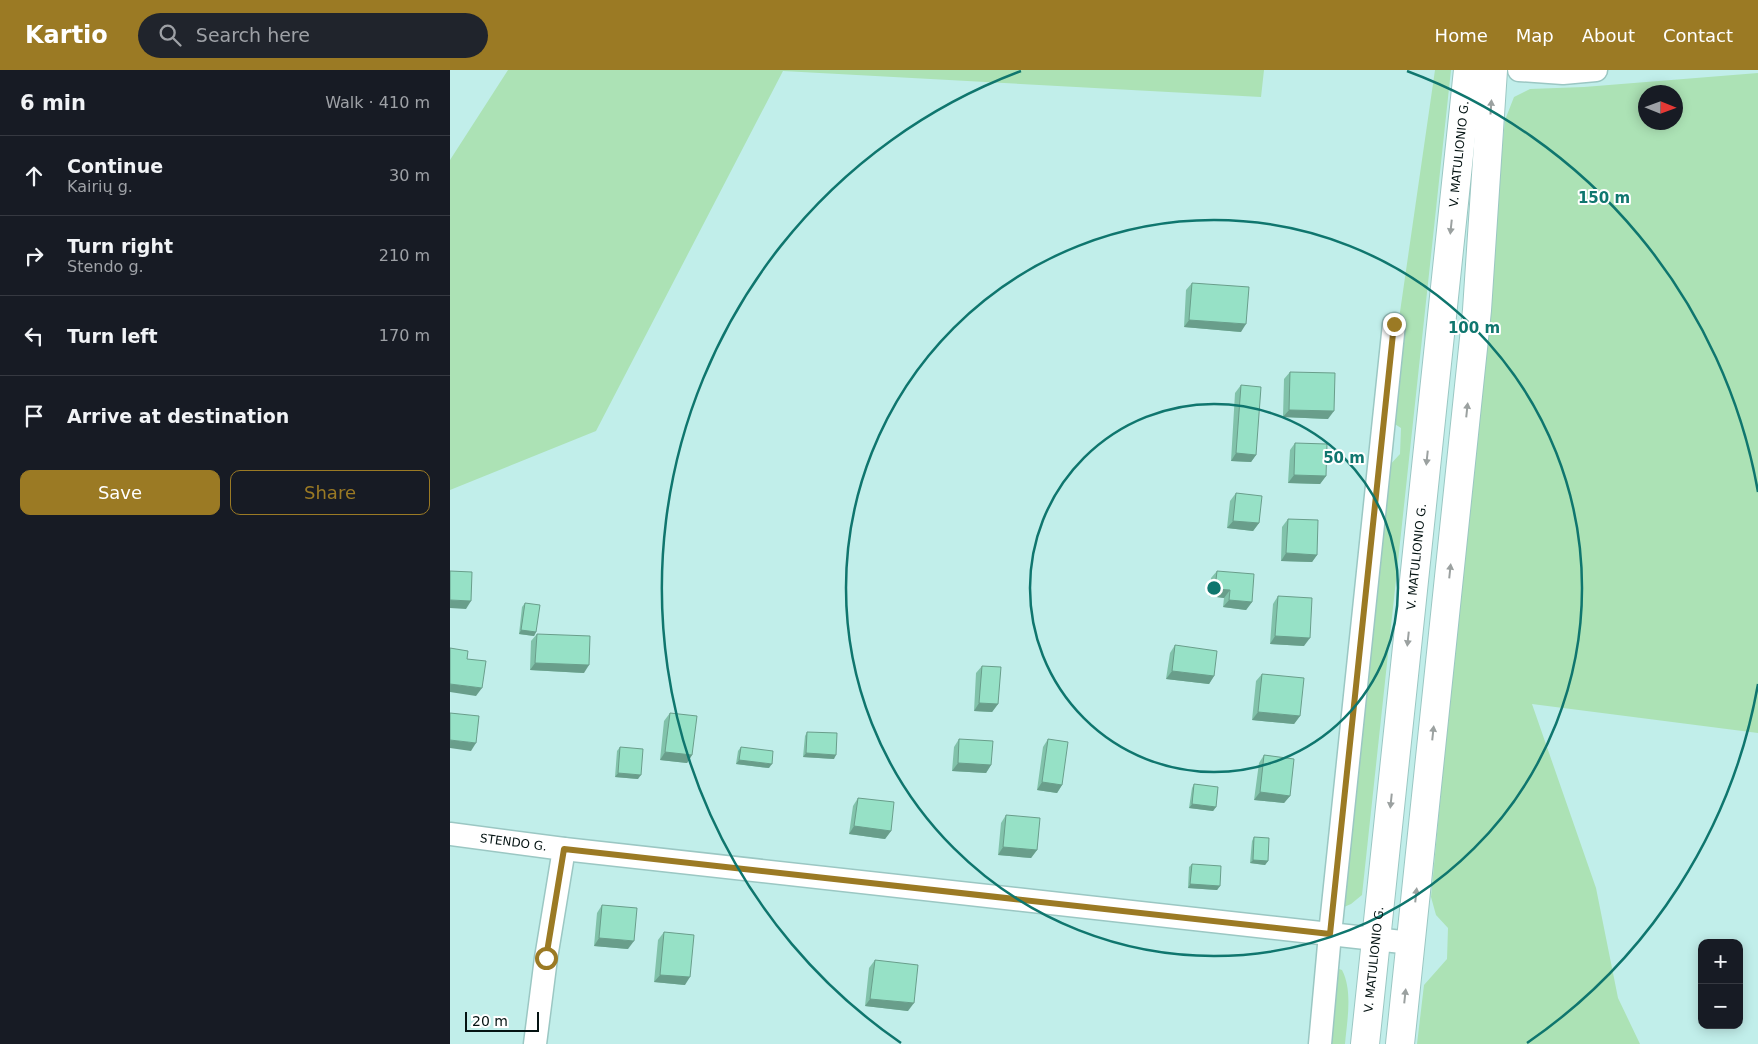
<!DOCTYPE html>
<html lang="en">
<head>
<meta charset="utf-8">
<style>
  :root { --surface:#171b24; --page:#20242c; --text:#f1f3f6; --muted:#9ea1a6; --line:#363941; --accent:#9b7a24 }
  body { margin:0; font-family:"DejaVu Sans",sans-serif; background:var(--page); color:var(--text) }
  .controls { position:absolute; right:15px; bottom:15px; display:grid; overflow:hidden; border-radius:10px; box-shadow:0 2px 12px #0003 }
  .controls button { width:45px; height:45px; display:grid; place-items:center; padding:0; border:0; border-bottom:1px solid var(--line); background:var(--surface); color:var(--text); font:25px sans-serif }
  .compass { position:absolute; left:1188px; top:15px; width:45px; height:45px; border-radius:50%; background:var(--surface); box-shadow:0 2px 12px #0003; rotate:91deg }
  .scale { position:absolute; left:15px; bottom:12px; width:74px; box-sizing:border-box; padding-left:5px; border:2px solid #041312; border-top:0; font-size:14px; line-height:18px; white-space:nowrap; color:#041312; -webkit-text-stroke:4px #fff; paint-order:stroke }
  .stop { position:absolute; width:15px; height:15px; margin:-11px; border:4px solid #9b7a24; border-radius:50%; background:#fff }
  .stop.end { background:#9b7a24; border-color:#fff; box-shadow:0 1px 5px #0008 }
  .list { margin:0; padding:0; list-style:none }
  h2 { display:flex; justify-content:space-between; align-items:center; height:65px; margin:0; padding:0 20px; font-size:21px }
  h2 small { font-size:16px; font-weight:400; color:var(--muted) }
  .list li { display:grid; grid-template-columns:32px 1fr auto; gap:15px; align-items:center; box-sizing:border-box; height:80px; padding:0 20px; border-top:1px solid var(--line) }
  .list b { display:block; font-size:19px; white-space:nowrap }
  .list p { margin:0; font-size:16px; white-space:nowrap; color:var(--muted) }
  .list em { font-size:16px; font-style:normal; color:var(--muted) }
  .actions { display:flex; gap:10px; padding:15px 20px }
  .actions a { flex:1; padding:11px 0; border:1px solid var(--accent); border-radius:10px; text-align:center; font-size:18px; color:var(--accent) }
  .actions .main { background:var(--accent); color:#fff }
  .icon { flex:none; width:28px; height:28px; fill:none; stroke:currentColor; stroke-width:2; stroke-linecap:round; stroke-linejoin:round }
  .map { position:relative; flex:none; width:1308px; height:974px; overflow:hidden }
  header { display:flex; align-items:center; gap:30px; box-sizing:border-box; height:70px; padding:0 25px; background:var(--accent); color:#fff }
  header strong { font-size:24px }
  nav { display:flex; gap:28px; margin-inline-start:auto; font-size:18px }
  .search { width:350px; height:45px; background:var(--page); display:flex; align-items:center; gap:12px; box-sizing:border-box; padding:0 18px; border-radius:28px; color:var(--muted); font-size:19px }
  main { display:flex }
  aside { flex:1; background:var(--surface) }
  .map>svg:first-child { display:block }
  .green { fill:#ace2b5; fill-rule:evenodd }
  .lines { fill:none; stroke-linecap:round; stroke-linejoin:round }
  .street-casing { stroke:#9bc7c3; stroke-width:25 }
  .highway-casing { stroke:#9bc7c3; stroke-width:30 }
  .street { stroke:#fff; stroke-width:22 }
  .highway { stroke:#fff; stroke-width:28 }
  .wall { fill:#81c2aa }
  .shaded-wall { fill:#699e8b }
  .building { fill:#96e1c6; stroke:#699e8b }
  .oneway { fill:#9ba1a0 }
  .route { stroke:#9b7a24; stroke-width:6 }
  .ring { fill:none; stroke:#0f766e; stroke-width:2.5 }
  .labels { text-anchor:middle; stroke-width:4; stroke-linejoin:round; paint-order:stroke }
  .street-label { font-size:12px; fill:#041312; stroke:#fff }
  .centre { fill:#0f766e; stroke:#fff; stroke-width:2.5 }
  .ring-label { font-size:15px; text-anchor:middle; font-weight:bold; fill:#0f766e; stroke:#fff; stroke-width:4; stroke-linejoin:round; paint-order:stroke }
</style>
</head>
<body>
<header>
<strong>Kartio</strong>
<div class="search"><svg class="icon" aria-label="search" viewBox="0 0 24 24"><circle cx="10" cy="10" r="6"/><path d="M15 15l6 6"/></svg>Search here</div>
<nav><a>Home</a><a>Map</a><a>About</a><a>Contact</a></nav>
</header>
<main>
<aside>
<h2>6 min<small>Walk · 410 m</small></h2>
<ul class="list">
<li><svg class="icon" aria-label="ahead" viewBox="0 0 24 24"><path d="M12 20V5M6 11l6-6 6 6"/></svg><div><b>Continue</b><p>Kairių g.</p></div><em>30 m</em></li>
<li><svg class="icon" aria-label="right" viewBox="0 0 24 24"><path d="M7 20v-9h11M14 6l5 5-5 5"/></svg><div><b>Turn right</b><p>Stendo g.</p></div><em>210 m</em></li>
<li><svg class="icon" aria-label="left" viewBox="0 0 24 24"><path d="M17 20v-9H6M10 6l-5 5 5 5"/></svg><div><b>Turn left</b></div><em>170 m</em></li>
<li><svg class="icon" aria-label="arrive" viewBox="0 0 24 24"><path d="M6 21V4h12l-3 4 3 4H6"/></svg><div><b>Arrive at destination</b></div></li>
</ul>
<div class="actions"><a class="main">Save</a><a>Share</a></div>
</aside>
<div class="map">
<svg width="1308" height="974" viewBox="0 0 1308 974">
  <rect width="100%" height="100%" fill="#c1eeea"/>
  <path class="green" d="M58 0H814L811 27 333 1 146 361 0 420V90Z
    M985 0H1001L912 825 901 834 894 837 937 398 950 384 951 358 940 351 950 242Z
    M1308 3V663L1082 634 1146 818 1168 928 1190 974H967L974 915 997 889 998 858 986 845 981 827 1055 50 1064 27 1080 19 1134 17ZM1196 22H1226V52H1196Z
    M883 897 892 900C903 921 897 951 895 974H879Z"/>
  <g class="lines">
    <defs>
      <g id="street">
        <path d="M1069 0 1113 3 1146 0"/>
        <path id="s1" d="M0 764 114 779 961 873"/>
        <path d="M85 974 96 888 114 779"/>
        <path d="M870 974 880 864 944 254"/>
      </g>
      <g id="highway">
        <path id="s2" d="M915 974 1018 0"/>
        <path d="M950 974 1027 240 1043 0"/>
      </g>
    </defs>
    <use href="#street" class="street-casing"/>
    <use href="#highway" class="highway-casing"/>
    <use href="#street" class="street"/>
    <use href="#highway" class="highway"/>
  </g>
  <path class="wall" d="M742 213 791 262 734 257 736 220Z
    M840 302 878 349 833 347 834 309Z
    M791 315 806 385 801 392 781 391 785 323Z
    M845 373 876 406 870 414 838 413 840 380Z
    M786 423 809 453 803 461 777 458 780 431Z
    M838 449 867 485 862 492 831 491 832 457Z
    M767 501 802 532 796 540 773 537 774 528 759 526 761 508Z
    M828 526 854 576 820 574 823 534Z
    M75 533 86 562 84 566 69 564 72 537Z
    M87 564 134 603 80 600 81 571Z
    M725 575 764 606 759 614 716 609 720 583Z
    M532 596 548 634 542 642 524 641 526 603Z
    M812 604 850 646 844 654 802 650 806 611Z
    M220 643 242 685 237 693 210 690 214 651Z
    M357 662 384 689 353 687 355 666Z
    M509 669 541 695 536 703 502 701 504 677Z
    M598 669 612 715 607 723 587 720 593 677Z
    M170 677 188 709 165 707 167 681Z
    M291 677 319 698 286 694 288 681Z
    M814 685 840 726 834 733 804 730 809 693Z
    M744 714 766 737 763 741 739 738 742 718Z
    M408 728 441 761 435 769 399 764 403 736Z
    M556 745 587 780 581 788 548 785 551 753Z
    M804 767 818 791 815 795 800 793 802 771Z
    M742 794 770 816 767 820 738 818 739 797Z
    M152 835 178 879 144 876 147 843Z
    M214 862 235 915 204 912 208 870Z
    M425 890 458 941 415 936 419 898Z"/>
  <path class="shaded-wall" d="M739 250 796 254 791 262 734 257Z
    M839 340 884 341 878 349 833 347Z
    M786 383 806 385 801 392 781 391Z
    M844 405 876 406 870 414 838 413Z
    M783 451 809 453 803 461 777 458Z
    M836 483 867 485 862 492 831 491Z
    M765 519 780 520 774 528 759 526Z
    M0 530 21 531 16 539 0 538Z
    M779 530 802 532 796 540 773 537Z
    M71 560 86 562 84 566 69 564Z
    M825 566 860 568 854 576 820 574Z
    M85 593 139 595 134 603 80 600Z
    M722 601 764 606 759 614 716 609Z
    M0 614 32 618 26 626 0 622Z
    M529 633 548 634 542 642 524 641Z
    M808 642 850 646 844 654 802 650Z
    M0 670 26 673 21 681 0 678Z
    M215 682 242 685 237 693 210 690Z
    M356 683 386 685 384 689 353 687Z
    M289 690 322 694 319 698 286 694Z
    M508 693 541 695 536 703 502 701Z
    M168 703 191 705 188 709 165 707Z
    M592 712 612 715 607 723 587 720Z
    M810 722 840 726 834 733 804 730Z
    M742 734 766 737 763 741 739 738Z
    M404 756 441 761 435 769 399 764Z
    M553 777 587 780 581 788 548 785Z
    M803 790 818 791 815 795 800 793Z
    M740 814 770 816 767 820 738 818Z
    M149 868 184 871 178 879 144 876Z
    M210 905 240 907 235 915 204 912Z
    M420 929 464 933 458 941 415 936Z"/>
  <path class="building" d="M742 213 799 217 796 254 739 250Z
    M840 302 885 303 884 341 839 340Z
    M791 315 811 317 806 385 786 383Z
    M845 373 877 374 876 406 844 405Z
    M786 423 812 426 809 453 783 451Z
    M838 449 868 450 867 485 836 483Z
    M0 501 22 502 21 531 0 530Z
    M767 501 804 504 802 532 779 530 780 520 765 519Z
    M828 526 862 528 860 568 825 566Z
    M75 533 90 535 86 562 71 560Z
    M87 564 140 566 139 595 85 593Z
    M725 575 767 581 764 606 722 601Z
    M0 578 18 581 17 589 36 591 32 618 0 614Z
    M532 596 551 597 548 634 529 633Z
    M812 604 854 608 850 646 808 642Z
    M0 643 29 646 26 673 0 670Z
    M220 643 247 646 242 685 215 682Z
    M357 662 387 663 386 685 356 683Z
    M509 669 543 671 541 695 508 693Z
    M598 669 618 672 612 715 592 712Z
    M170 677 193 679 191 705 168 703Z
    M291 677 323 681 322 694 289 690Z
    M814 685 844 689 840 726 810 722Z
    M744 714 768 717 766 737 742 734Z
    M408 728 444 732 441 761 404 756Z
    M556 745 590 748 587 780 553 777Z
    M804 767 819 768 818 791 803 790Z
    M742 794 771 796 770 816 740 814Z
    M152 835 187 838 184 871 149 868Z
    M214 862 244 865 240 907 210 905Z
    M425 890 468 895 464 933 420 929Z"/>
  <defs><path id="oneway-solid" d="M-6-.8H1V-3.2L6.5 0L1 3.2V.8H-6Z" transform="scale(1.25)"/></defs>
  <g class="oneway">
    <use href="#oneway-solid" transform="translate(1041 37) rotate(-86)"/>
    <use href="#oneway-solid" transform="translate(1001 157) rotate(96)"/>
    <use href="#oneway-solid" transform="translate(1017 340) rotate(-84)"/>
    <use href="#oneway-solid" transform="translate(977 388) rotate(96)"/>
    <use href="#oneway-solid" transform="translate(1000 501) rotate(-84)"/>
    <use href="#oneway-solid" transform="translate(958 569) rotate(96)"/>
    <use href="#oneway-solid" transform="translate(983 663) rotate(-84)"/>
    <use href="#oneway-solid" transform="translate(941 731) rotate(96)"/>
    <use href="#oneway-solid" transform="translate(966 825) rotate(-84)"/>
    <use href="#oneway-solid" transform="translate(955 926) rotate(-84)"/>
  </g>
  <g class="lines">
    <path class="route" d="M96 888 114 779 880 864 944 254"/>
  </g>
  <g class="ring">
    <circle cx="764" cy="518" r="184"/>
    <circle cx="764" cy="518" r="368"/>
    <path d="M1308 614A552 552 0 0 1 1077 973M451 973A552 552 0 0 1 571 1M957 1A552 552 0 0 1 1308 422"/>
  </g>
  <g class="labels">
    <g class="street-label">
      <text dy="4" stroke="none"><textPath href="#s2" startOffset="895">V. MATULIONIO G.</textPath></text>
      <text dy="4" stroke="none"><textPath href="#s2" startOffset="490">V. MATULIONIO G.</textPath></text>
      <text dy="4" stroke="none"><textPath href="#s1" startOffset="64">STENDO G.</textPath></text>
      <text dy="4" stroke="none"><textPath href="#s2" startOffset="85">V. MATULIONIO G.</textPath></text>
    </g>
  </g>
  <circle cx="764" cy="518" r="8" class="centre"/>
  <g class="ring-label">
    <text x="1154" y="133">150 m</text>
    <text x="1024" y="263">100 m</text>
    <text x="894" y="393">50 m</text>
  </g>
</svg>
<div class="controls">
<button>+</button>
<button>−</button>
</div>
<svg class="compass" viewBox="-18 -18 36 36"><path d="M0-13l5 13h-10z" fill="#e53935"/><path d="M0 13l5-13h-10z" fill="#9ea1a6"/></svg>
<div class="scale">20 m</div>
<div class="stop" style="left:96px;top:888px"></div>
<div class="stop end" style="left:944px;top:254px"></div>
</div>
</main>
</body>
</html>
